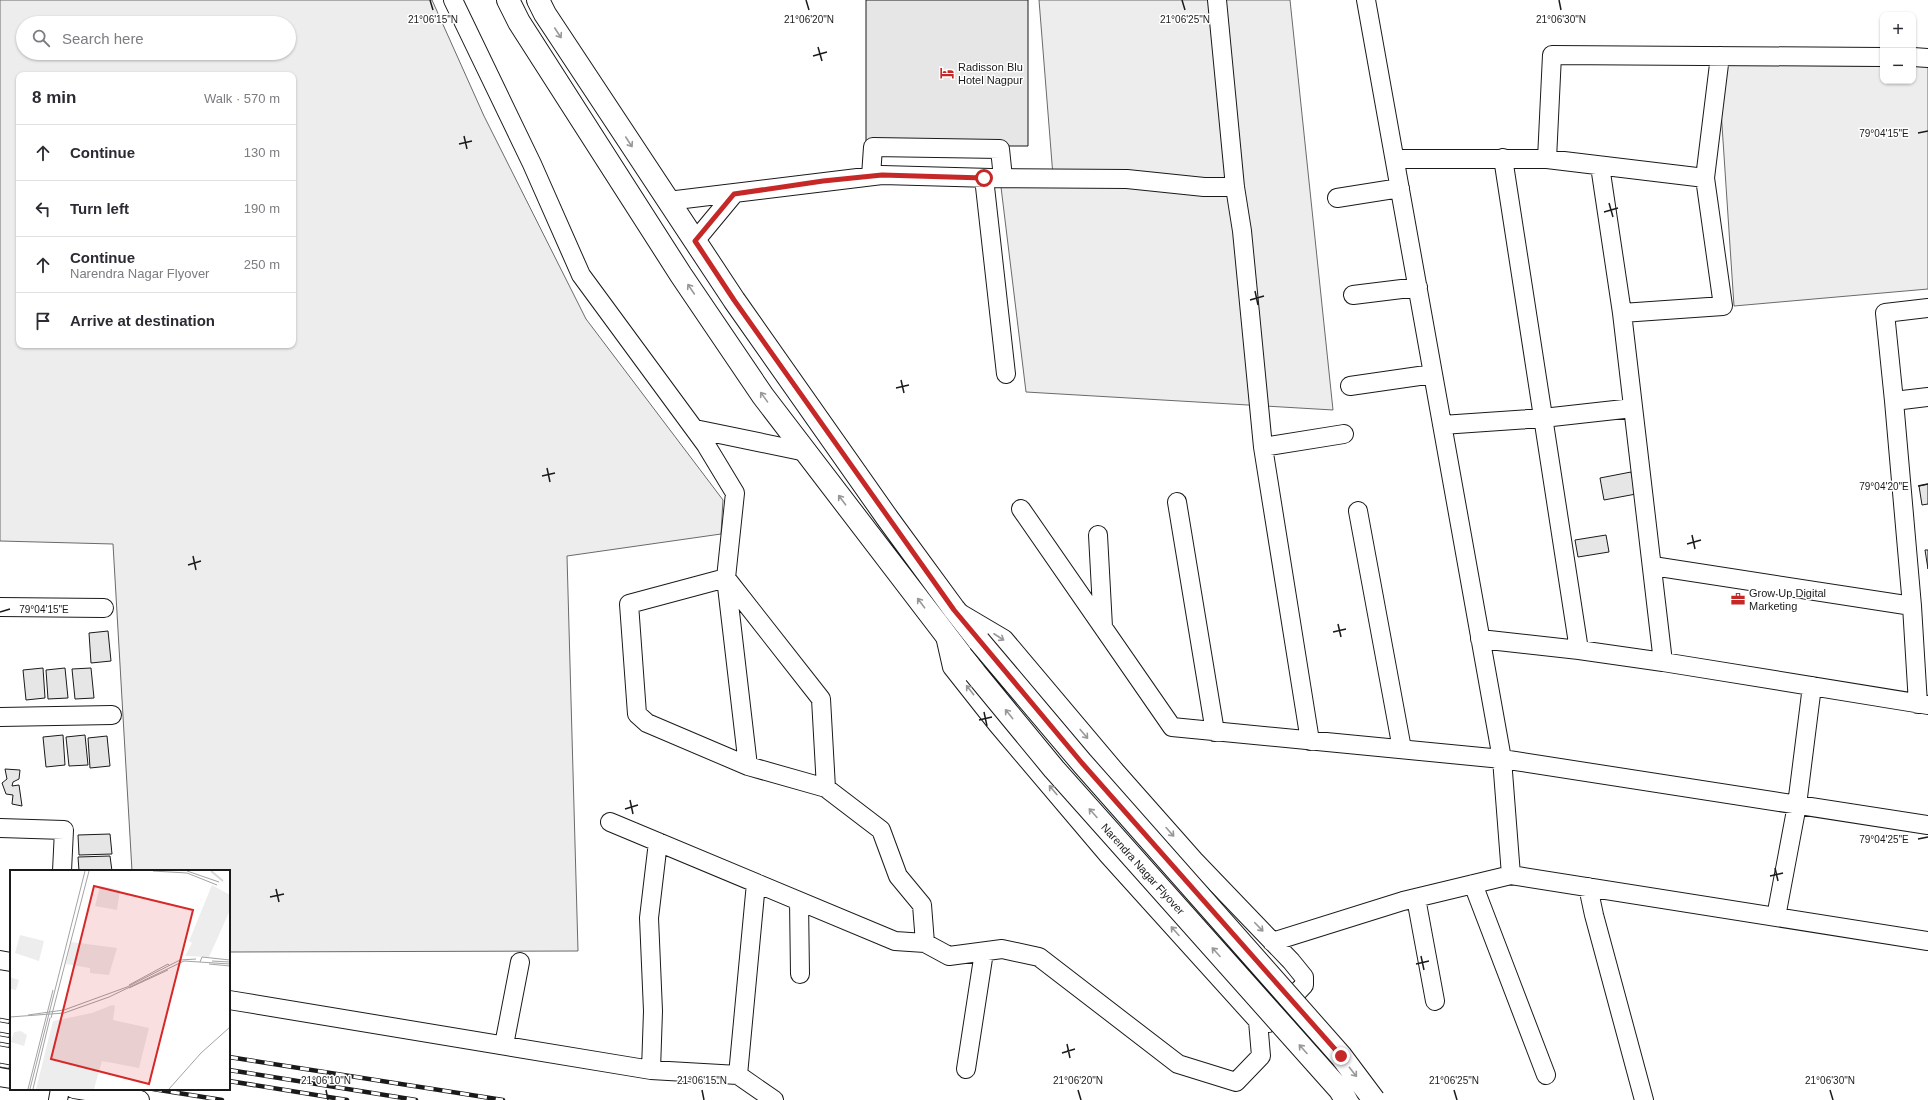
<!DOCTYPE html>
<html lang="en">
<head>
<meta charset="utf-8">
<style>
  :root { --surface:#fff; --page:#f2f2f3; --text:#2b2b33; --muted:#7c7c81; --line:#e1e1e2 }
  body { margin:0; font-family:Helvetica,sans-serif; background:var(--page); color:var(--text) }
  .controls { position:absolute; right:12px; top:12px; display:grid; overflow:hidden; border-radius:8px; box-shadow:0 1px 3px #0004 }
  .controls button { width:36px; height:36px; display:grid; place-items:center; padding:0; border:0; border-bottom:1px solid var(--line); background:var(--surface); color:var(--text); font:20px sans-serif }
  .stop { position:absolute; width:12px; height:12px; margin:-9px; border:3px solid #c62828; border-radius:50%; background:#fff }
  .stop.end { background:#c62828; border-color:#fff; box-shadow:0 1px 4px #0008 }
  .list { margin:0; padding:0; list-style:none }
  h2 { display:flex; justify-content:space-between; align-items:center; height:52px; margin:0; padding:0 16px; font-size:17px }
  h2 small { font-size:13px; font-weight:400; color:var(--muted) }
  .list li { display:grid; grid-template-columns:26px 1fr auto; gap:12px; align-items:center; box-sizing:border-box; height:56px; padding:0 16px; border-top:1px solid var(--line) }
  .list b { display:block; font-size:15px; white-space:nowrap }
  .list p { margin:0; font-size:13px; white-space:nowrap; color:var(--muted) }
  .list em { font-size:13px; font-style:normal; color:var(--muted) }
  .icon { flex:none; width:22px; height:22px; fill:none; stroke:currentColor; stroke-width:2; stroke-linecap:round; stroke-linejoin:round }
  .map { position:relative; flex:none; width:1928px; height:1100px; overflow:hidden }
  .search { position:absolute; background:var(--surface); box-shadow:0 1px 3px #0004; left:16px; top:16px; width:280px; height:44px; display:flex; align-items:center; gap:10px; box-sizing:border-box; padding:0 14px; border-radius:22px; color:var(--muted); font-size:15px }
  .panel { position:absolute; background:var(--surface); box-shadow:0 1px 3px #0004; left:16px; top:72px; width:280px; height:276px; border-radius:8px }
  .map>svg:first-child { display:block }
  .green { fill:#ededed; stroke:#6a6a6a; fill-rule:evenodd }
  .building { fill:#e6e6e6; stroke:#1a1a1a }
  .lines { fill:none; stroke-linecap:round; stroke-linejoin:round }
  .minor-casing { stroke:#1a1a1a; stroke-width:20 }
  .major-casing { stroke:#1a1a1a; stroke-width:24 }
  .minor { stroke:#fff; stroke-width:18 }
  .major { stroke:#fff; stroke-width:22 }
  .rail-casing { stroke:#1a1a1a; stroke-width:4.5 }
  .rail { stroke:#fff; stroke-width:3; stroke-dasharray:9; stroke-linecap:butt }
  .major-bridge-casing { stroke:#1a1a1a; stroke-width:24; stroke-linecap:butt }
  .major-bridge { stroke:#fff; stroke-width:22 }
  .oneway { stroke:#989898 }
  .route { stroke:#c62828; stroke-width:5 }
  .ticks { fill:none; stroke:#1a1a1a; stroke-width:1.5 }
  .labels { text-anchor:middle; stroke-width:3; stroke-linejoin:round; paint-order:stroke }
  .poi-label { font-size:11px; fill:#1a1a1a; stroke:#fff; text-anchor:start }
  .street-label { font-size:11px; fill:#1a1a1a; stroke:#fff }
  .inset-river { fill:none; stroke:#d7d7d7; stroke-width:2 }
  .inset-road { fill:none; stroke:#a3a3a3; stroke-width:1 }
  .view { fill:#d62828; fill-opacity:0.15; stroke:#d62828; stroke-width:2 }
  .inset-edge { fill:none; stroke:#1a1a1a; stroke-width:2 }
  .ticks-label { font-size:10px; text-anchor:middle; fill:#1a1a1a; stroke:#fff; stroke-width:3; stroke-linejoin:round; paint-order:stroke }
</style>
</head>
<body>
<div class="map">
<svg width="1928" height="1100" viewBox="0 0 1928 1100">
  <rect width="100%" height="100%" fill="#fff"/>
  <path class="green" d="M0 0H432L484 116 586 319 723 500 721 534 567 556 578 951 229 952V871H132L113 544 0 541ZM23 23H289V53H23ZM19 75H293V345H19Z
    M1039 0H1290L1333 410 1026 392 1001 187 1053 176Z
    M1718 65 1883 66V81H1913V66H1928V289L1734 306Z"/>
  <path class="building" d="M866 0H1028V146H866Z
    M1631 472 1636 494 1604 500 1600 478Z
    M1928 484V504L1922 505 1919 486Z
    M1606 535 1609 552 1578 557 1575 540Z
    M1925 550H1928V569Z
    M108 631 111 661 91 663 89 633Z
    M43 668 45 698 26 700 23 670Z
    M65 668 68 698 48 699 46 670Z
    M91 668 94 698 75 699 72 669Z
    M63 735 65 765 46 767 43 737Z
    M85 735 88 765 69 766 66 737Z
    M107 736 110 766 90 768 88 738Z
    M5 769 20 770 19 779 13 782 12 786 19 785 22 806 12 804 13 795 6 794 2 783 7 779Z
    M110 834 112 854 79 855 78 835Z
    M110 856 112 871H79L78 857Z"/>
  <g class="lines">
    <defs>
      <path id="minor" d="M453 0 532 164 581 275 706 445 735 493 726 578 748 766
        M1217 0 1235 187 1242 231 1263 447
        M1366 0 1502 759 1928 825
        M1913 57 1928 58
        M1503 158 1579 650
        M1395 159H1547
        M1600 166 1622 313
        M871 176 873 147 1000 149 1003 178
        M984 178 1006 374
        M1705 178 1720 56
        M1337 198 1400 188
        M668 201 882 175 991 178 1127 179 1204 187H1235
        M695 241 734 194
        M1353 295 1418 287
        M1350 386 1433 374
        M1894 401 1885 313 1928 308
        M1442 425 1543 418 1633 408
        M695 429 806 452
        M1177 502 1215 732
        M1021 509 1172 727 1502 759 1511 875 1928 941
        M1358 511 1402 749
        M1098 535 1103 627
        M1653 566 1912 606
        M726 578 821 699 826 788 748 766 647 723 637 714 629 604Z
        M0 607 104 608
        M945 636 952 667 997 724 1108 855 1258 1021 1268 1023 1304 985V977L1291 961 1194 860 1117 773 1004 639 960 613
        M1480 639 1579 650 1663 662 1622 313 1723 306 1705 178 1547 159 1552 55 1883 57
        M1663 662 1928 705
        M1918 704 1912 606 1894 401 1928 397
        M0 717 112 715
        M1310 741 1263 447 1344 434
        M826 788 881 830 898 876 922 905 925 943 949 956 1002 949 1039 957 1178 1064 1236 1082 1261 1056 1258 1021
        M610 822 895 941 925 943
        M0 828 64 830 62 871
        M658 842 649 918 653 1011 651 1070 738 1075 756 883
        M1473 884 1546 1075
        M1588 887 1594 915 1644 1100
        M1416 898 1435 1001
        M799 901 800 974
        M1776 917 1797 805 1812 686
        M1272 942 1403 901 1511 875
        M0 960 11 962
        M229 1000 651 1070
        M504 1045 520 962
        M966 1069 984 952
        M738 1075 774 1100
        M0 1077 11 1079
        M74 1089 140 1100
        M58 1100 60 1089"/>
      <path id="major" d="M508 0 519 22 681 275 763 396 975 673
        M538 0 545 14 734 300 888 519 954 609 979 641"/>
    </defs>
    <use href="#minor" class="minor-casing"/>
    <use href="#major" class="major-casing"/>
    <use href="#minor" class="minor"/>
    <use href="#major" class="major"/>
    <defs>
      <path id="rail" d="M0 1020 11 1022
        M0 1034 11 1036
        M0 1044 11 1046
        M229 1057 503 1100
        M0 1065 11 1067
        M229 1070 416 1100
        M229 1081 347 1100
        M153 1089 222 1100"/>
    </defs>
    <use href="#rail" class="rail-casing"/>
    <use href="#rail" class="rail"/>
    <defs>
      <path id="major-bridge" d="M979 641 1082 763 1341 1056 1374 1100
        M975 673 1054 769 1340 1090 1346 1100"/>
    </defs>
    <use href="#major-bridge" class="major-bridge-casing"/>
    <use href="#major-bridge" class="major-bridge"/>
  </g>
  <defs><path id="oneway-shaft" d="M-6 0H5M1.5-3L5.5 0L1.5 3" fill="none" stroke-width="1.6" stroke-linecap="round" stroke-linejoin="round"/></defs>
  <g class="oneway">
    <use href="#oneway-shaft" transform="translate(558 33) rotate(57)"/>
    <use href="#oneway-shaft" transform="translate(629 142) rotate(57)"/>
    <use href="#oneway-shaft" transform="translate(691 289) rotate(-124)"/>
    <use href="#oneway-shaft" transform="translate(764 397) rotate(-126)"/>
    <use href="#oneway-shaft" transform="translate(842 500) rotate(-127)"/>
    <use href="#oneway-shaft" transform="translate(921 603) rotate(-127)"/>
    <use href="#oneway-shaft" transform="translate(999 637) rotate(33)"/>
    <use href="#oneway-shaft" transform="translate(970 690) rotate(-128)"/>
    <use href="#oneway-shaft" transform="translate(1009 714) rotate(-129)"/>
    <use href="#oneway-shaft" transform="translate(1084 734) rotate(50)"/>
    <use href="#oneway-shaft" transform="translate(1053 790) rotate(-130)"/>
    <use href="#oneway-shaft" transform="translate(1093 813) rotate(-132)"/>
    <use href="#oneway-shaft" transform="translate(1170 832) rotate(48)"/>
    <use href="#oneway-shaft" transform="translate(1259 927) rotate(46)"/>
    <use href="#oneway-shaft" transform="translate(1175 931) rotate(-132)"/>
    <use href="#oneway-shaft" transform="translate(1216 952) rotate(-132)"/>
    <use href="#oneway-shaft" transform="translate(1303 1049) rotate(-132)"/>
    <use href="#oneway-shaft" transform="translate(1353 1072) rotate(52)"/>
  </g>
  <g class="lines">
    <path class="route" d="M984 178 882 175 823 181 734 194 695 241 734 300 954 610 1082 763 1341 1056"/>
  </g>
  <path class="ticks" d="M430 0 433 10M806 0 809 10M1182 0 1185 10M1559 0 1561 10M818 47 822 61M813 56 827 52M1918 133 1928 131M464 136 467 149M459 144 472 141M1609 203 1613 217M1604 212 1618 208M1255 291 1258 305M1250 300 1264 296M901 380 904 393M896 388 909 385M547 468 550 482M542 476 555 473M1918 486 1928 484M1692 535 1695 549M1687 544 1701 540M193 556 196 570M188 565 201 561M0 612 10 609M1338 624 1341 637M1333 632 1346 629M984 712 987 726M979 720 992 717M630 800 633 814M625 809 638 805M1918 839 1928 837M1775 868 1778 881M1770 876 1783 873M276 889 279 902M270 897 284 894M1421 956 1424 970M1416 964 1429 961M1067 1044 1070 1058M1062 1053 1075 1049M326 1090 328 1100M702 1090 704 1100M1078 1090 1081 1100M1454 1090 1457 1100M1830 1090 1833 1100"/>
  <defs>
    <symbol id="hotel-bare" viewBox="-9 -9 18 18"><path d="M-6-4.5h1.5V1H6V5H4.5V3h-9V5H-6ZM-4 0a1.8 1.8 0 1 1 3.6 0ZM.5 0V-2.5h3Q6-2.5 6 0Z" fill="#c62828" stroke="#fff" stroke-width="2.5" paint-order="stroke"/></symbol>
    <symbol id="office-bare" viewBox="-9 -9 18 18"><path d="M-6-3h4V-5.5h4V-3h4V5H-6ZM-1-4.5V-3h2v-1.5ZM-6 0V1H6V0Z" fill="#c62828" stroke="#fff" stroke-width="2.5" paint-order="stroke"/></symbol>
  </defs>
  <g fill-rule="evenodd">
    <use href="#hotel-bare" x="937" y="63" width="20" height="20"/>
    <use href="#office-bare" x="1728" y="589" width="20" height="20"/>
  </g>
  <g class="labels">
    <g class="poi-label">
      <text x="958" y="71">Radisson Blu<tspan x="958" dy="13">Hotel Nagpur</tspan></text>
      <text x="1749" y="597">Grow Up Digital<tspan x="1749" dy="13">Marketing</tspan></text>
    </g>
    <g class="street-label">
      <text transform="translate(1143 869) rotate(48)" y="4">Narendra Nagar Flyover</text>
    </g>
  </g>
  <g transform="translate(10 870)">
    <rect width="220" height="220" fill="#fff"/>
    <path d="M202 15 220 25V40L199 87 175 86 182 73 179 71ZM90 16 110 20 107 40 85 36ZM10 65 34 71 29 91 5 83ZM61 72 107 78 99 105 80 103V98L56 94ZM0 107 9 110 6 120 0 119ZM102 135 105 136 103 150 139 158 129 198 92 191 84 219H26L43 151 82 143ZM11 161 17 165 14 176 1 172 4 162Z" fill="#ededed"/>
    <path class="inset-river" d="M201 1 213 11"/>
    <path class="inset-road" d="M143 1 177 3 207 15M177 1 209 12M202 91 220 92M190 92 192 87 220 90M199 94 220 96M119 115 158 94 160 96M119 118 158 100M18 145 54 140 117 117 170 90 186 89M0 147 54 143 99 127 174 91 220 94M41 148 79 1M18 219 43 120M20 219 75 1M23 219 40 148M159 219 191 183 220 157"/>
    <path class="view" d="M84 16 183 40 139 214 41 189Z"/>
    <rect width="220" height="220" class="inset-edge"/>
  </g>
  <g class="ticks-label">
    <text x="433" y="23">21°06'15"N</text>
    <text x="809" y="23">21°06'20"N</text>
    <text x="1185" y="23">21°06'25"N</text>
    <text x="1561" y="23">21°06'30"N</text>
    <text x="1884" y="137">79°04'15"E</text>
    <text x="1884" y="490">79°04'20"E</text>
    <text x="44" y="613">79°04'15"E</text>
    <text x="1884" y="843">79°04'25"E</text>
    <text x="326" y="1084">21°06'10"N</text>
    <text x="702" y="1084">21°06'15"N</text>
    <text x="1078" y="1084">21°06'20"N</text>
    <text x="1454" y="1084">21°06'25"N</text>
    <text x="1830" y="1084">21°06'30"N</text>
  </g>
</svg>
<div class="controls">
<button>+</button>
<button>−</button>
</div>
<div class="stop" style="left:984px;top:178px"></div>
<div class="stop end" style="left:1341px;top:1056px"></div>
<div class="search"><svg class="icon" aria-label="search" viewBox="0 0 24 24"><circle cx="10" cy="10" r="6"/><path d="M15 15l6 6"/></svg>Search here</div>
<section class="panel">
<h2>8 min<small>Walk · 570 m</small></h2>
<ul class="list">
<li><svg class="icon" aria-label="ahead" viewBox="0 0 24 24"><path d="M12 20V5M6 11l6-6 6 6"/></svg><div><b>Continue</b></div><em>130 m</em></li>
<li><svg class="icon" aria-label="left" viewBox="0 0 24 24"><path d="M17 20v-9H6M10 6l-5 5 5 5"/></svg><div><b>Turn left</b></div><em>190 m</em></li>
<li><svg class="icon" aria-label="ahead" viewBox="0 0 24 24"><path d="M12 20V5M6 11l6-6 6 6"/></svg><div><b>Continue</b><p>Narendra Nagar Flyover</p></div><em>250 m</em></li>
<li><svg class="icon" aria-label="arrive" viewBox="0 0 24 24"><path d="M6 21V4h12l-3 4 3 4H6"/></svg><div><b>Arrive at destination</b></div></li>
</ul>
</section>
</div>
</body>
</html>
